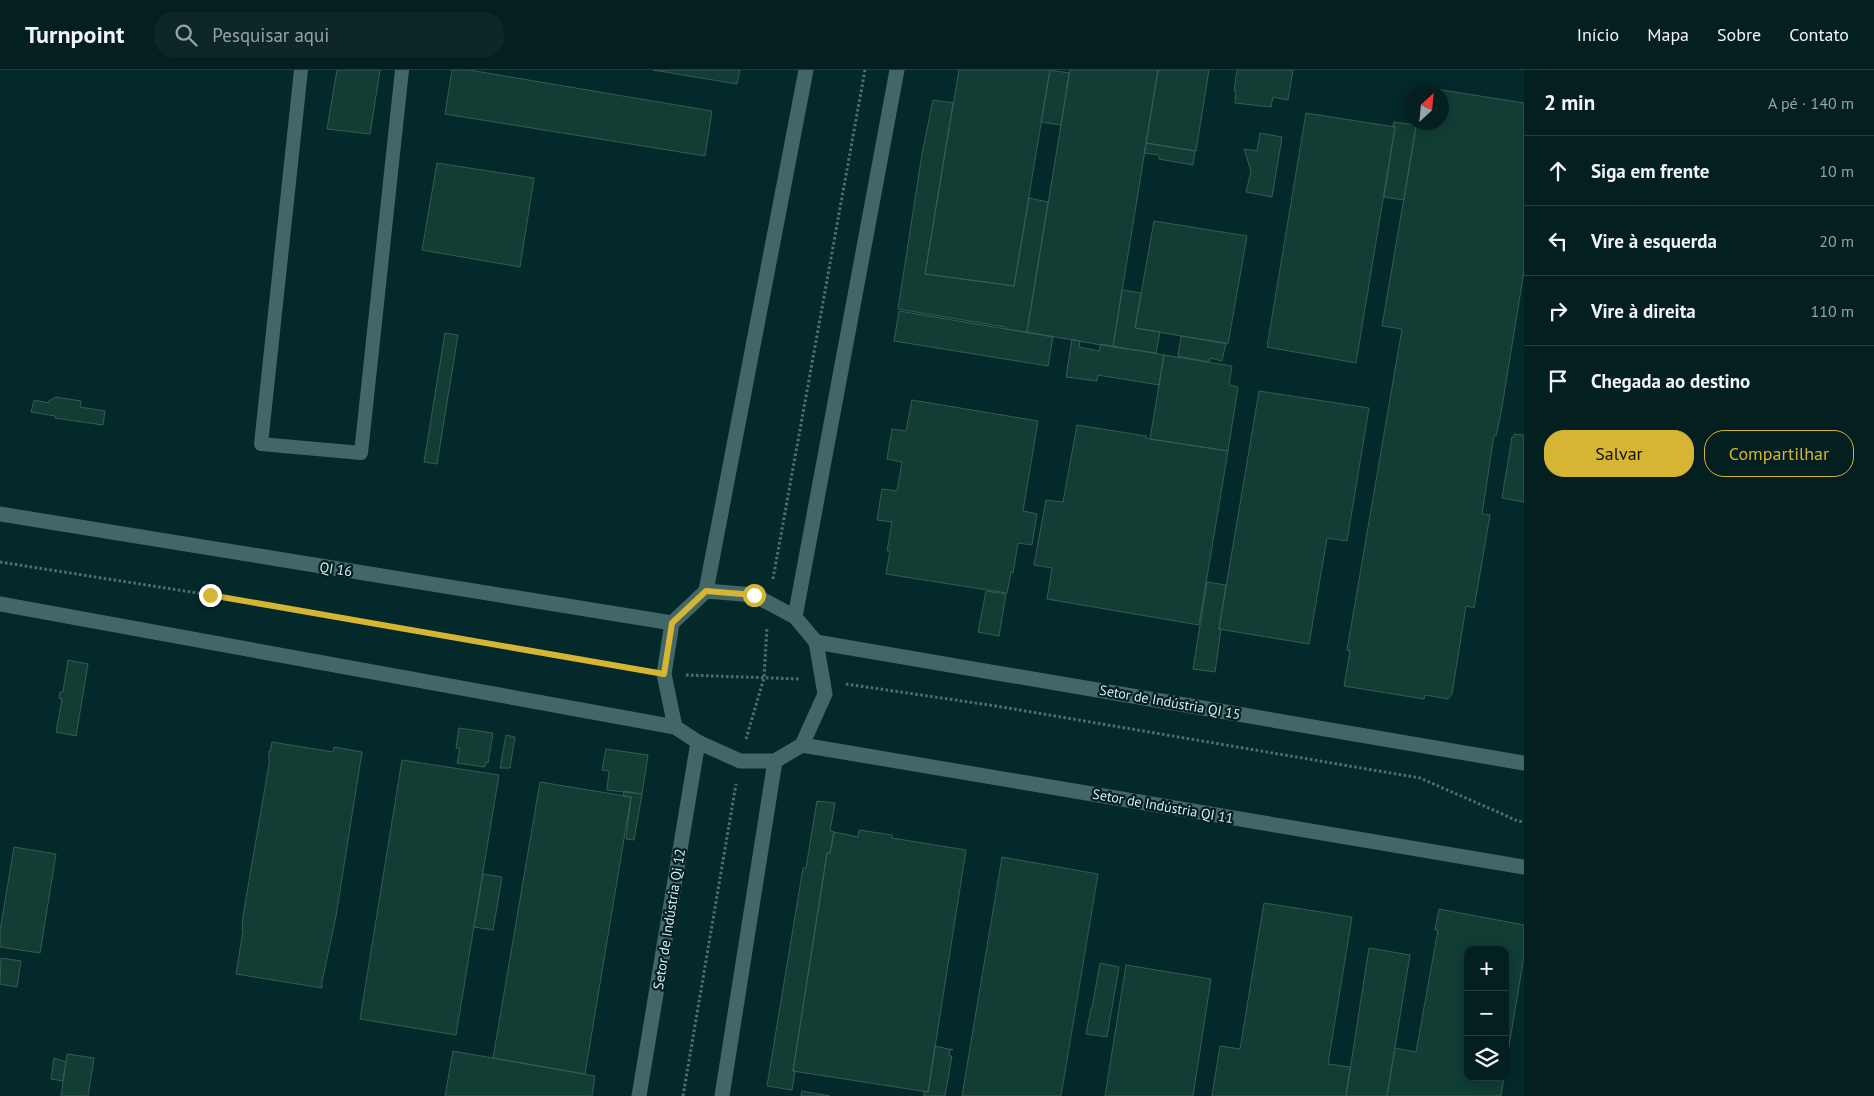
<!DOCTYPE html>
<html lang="pt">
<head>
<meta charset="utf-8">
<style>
  :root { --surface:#031f20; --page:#0d2729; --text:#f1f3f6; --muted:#97a2a5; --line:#243d3e; --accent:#d6b534 }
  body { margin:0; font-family:"PT Sans",sans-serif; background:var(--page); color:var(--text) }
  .controls { position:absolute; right:15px; bottom:15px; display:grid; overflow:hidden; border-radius:10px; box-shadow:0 2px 12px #0003 }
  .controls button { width:45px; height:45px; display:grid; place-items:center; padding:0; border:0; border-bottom:1px solid var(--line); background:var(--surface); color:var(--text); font:25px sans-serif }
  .compass { position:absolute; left:1404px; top:15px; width:45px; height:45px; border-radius:50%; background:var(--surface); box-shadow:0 2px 12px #0003; rotate:26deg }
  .stop { position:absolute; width:15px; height:15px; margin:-11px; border:4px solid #d6b534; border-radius:50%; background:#fff }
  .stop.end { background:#d6b534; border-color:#fff; box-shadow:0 1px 5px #0008 }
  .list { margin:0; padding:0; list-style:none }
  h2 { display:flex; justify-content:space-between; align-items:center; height:65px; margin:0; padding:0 20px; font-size:21px }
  h2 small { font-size:16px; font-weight:400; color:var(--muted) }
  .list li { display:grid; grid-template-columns:32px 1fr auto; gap:15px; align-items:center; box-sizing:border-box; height:70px; padding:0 20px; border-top:1px solid var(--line) }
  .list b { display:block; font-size:19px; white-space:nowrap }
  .list em { font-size:16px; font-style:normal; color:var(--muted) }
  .actions { display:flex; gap:10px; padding:15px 20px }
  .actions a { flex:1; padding:11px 0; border:1px solid var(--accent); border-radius:20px; text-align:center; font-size:18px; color:var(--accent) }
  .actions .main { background:var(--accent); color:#111 }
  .icon { flex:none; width:28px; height:28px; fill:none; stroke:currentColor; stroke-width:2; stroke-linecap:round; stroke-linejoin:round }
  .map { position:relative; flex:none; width:1524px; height:1026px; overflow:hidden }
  header { display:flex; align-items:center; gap:30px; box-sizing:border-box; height:70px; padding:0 25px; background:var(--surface); border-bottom:1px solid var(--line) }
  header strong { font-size:24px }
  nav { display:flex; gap:28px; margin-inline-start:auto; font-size:18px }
  .search { width:350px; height:45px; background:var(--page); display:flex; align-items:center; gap:12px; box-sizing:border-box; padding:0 18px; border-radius:20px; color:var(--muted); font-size:19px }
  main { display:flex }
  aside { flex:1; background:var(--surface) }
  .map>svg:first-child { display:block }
  .building { fill:#113d34; stroke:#3a5a52 }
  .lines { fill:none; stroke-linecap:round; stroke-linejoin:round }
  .path { stroke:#506f6f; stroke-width:3; stroke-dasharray:2.5 2.5; stroke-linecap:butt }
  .lane { stroke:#436666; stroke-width:14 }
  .street { stroke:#436666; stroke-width:15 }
  .route { stroke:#d6b534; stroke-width:6 }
  .labels { text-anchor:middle; stroke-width:4.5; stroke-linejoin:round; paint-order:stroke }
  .street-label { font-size:14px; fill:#dcefef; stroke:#001f21 }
</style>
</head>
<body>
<header>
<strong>Turnpoint</strong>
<div class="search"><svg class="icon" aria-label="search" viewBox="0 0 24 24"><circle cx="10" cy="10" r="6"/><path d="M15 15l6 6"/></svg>Pesquisar aqui</div>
<nav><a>Início</a><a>Mapa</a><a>Sobre</a><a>Contato</a></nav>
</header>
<main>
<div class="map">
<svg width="1524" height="1026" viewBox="0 0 1524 1026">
  <rect width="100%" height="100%" fill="#04292a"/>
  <path class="building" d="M337 0H380L370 64 327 59Z
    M452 0H469L712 41 705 86 445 44Z
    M653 0H740L737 14Z
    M959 0H1050L1014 216 925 204Z
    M1050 0 1069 3 1061 55 1041 52Z
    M1070 0H1158L1113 277 1027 262Z
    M1158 0H1209L1196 81 1146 73Z
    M1237 0H1293L1288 30 1273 27 1271 37 1235 33 1236 21H1234Z
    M1423 17 1524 33V201L1501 343 1496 366 1494 365 1482 444 1490 445 1474 538 1466 536 1452 624 1448 629 1425 625 1424 629 1344 616 1350 581 1347 580 1402 259 1382 256 1417 52H1442V22H1422Z
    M933 30 953 33 925 204 1014 216 1029 128 1048 132 1027 262 1005 259V257L898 239 922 84Z
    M1306 43 1395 57 1356 293 1267 277Z
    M1394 52 1416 55 1404 130 1384 127 1395 57H1393Z
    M1260 63 1282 67 1272 127 1246 122 1251 101 1244 79 1257 81Z
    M1146 73 1195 81 1193 95 1159 89V85L1144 83Z
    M437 93 534 108 520 197 422 180Z
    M1154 151 1247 166 1228 274 1135 258Z
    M1122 220 1141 223 1135 258 1160 262 1156 283 1113 277Z
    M899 241 1053 267 1048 296 894 271Z
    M445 263 458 265 437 394 424 392Z
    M1181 266 1226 273 1222 291 1210 288 1209 292 1178 286Z
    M1072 269 1080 271 1079 277 1099 281 1101 274 1164 285 1159 315 1098 305 1097 311 1066 307Z
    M1164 285 1232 296 1229 315 1238 317 1228 381 1150 369Z
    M1259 321 1369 338 1347 471 1327 468 1309 574 1219 559Z
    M56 327 81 331 80 337 105 341 103 355 55 348V346L31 342 34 330 49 333V331Z
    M912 330 1038 351 1023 441 1037 444 1032 475 1018 473 1013 503 1011 502 1007 523 886 504 890 481H887L892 452 877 450 882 419 897 421 902 392 887 389 892 359 906 361Z
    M1077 355 1146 366V368L1150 369 1228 381 1199 555 1047 529 1052 498 1034 495 1046 430 1063 432Z
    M1514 364 1524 365V432L1502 428 1512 367H1514Z
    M1207 512 1226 515 1219 559H1221L1215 602 1193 599Z
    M986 521 1006 524 999 566 978 562Z
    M68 590 88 594 76 666 56 662 62 629 59 628 60 622H63Z
    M459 658 493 663 488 693 486 692 485 697 457 693 460 679 456 678Z
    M506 665 515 667 510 698H500Z
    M272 672 333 682 334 677 362 682 336 846 322 912V918L236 904 243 861 242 860 243 846 269 694V681L270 682Z
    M606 679 648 685 642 724 607 720 609 701 602 700Z
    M402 690 499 705 456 965 360 949Z
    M540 712 631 727 585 1004 493 988Z
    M624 721 642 724 634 770 626 769 631 727 623 726Z
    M817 731 835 733 830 761 834 762 830 783H827L793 1001H795L792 1020 767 1016 803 798H806Z
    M859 760 892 765V768L966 780 928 1022 793 1001 827 783H830L834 762 858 767Z
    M14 777 56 784 40 883 0 877V861Z
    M1002 787 1098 804 1061 1026H962Z
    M483 804 502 807 493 860 474 857Z
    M1264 833 1352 847 1328 994 1350 997 1346 1026H1212L1220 976 1240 979Z
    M1439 839 1524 855V886L1505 1000V880H1468V1007H1504L1501 1026H1387L1395 978 1416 982 1438 860H1435Z
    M1369 878 1410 885 1387 1026H1346Z
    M1 888 21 891 17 917 0 914Z
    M1100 893 1119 897 1107 967 1086 964 1091 938H1092Z
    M1126 895 1211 909 1193 1026H1105Z
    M935 976 953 980 950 979 949 986H952L945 1026H924V1021L928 1022Z
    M453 981 595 1006 592 1026H445Z
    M67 984 94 988 88 1026H61Z
    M54 988 66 992 63 1011 51 1009Z
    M802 1021 830 1026H801Z"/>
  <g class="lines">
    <path class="path" d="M0 492 210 525 643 600
      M773 509 865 0
      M686 605 800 609
      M846 614 996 636 1420 708 1518 751 1524 752
      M746 669 764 608 767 557
      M683 1026 736 714"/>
    <path class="lane" d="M301 0 261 374 361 383 402 0"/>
    <path class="street" d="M0 444 672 553
      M706 521 806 0
      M706 521 754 525 795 547 816 572 825 624 802 675 775 691H740L698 672 675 657 664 604 672 553Z
      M0 534 675 657
      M795 547 897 0
      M816 572 1524 693
      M802 675 1524 797
      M639 1026 698 672
      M722 1026 775 691"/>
  </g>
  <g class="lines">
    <path class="route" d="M210 525 664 604 672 553 706 521 754 525"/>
  </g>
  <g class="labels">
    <g class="street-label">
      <text transform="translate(336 499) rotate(9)" y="5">QI 16</text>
      <text transform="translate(1170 632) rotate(10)" y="5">Setor de Indústria QI 15</text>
      <text transform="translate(1163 736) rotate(10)" y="5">Setor de Indústria QI 11</text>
      <text transform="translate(669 849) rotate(-81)" y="5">Setor de Indústria Qi 12</text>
    </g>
  </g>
</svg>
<div class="controls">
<button>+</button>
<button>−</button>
<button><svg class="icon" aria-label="layers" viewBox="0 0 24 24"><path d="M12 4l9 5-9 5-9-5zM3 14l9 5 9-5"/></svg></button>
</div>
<svg class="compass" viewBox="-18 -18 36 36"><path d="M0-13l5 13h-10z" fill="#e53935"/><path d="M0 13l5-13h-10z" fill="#97a2a5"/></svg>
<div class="stop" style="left:754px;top:525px"></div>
<div class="stop end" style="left:210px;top:525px"></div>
</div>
<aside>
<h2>2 min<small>A pé · 140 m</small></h2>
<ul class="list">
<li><svg class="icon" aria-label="ahead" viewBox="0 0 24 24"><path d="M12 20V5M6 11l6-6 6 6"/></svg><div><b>Siga em frente</b></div><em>10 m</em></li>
<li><svg class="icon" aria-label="left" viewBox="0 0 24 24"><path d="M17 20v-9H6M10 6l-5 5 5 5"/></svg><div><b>Vire à esquerda</b></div><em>20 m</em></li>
<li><svg class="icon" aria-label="right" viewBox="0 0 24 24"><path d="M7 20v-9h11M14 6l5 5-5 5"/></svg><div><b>Vire à direita</b></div><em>110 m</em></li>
<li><svg class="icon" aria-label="arrive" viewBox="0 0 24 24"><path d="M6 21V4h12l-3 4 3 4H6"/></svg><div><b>Chegada ao destino</b></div></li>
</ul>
<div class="actions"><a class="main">Salvar</a><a>Compartilhar</a></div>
</aside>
</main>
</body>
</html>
